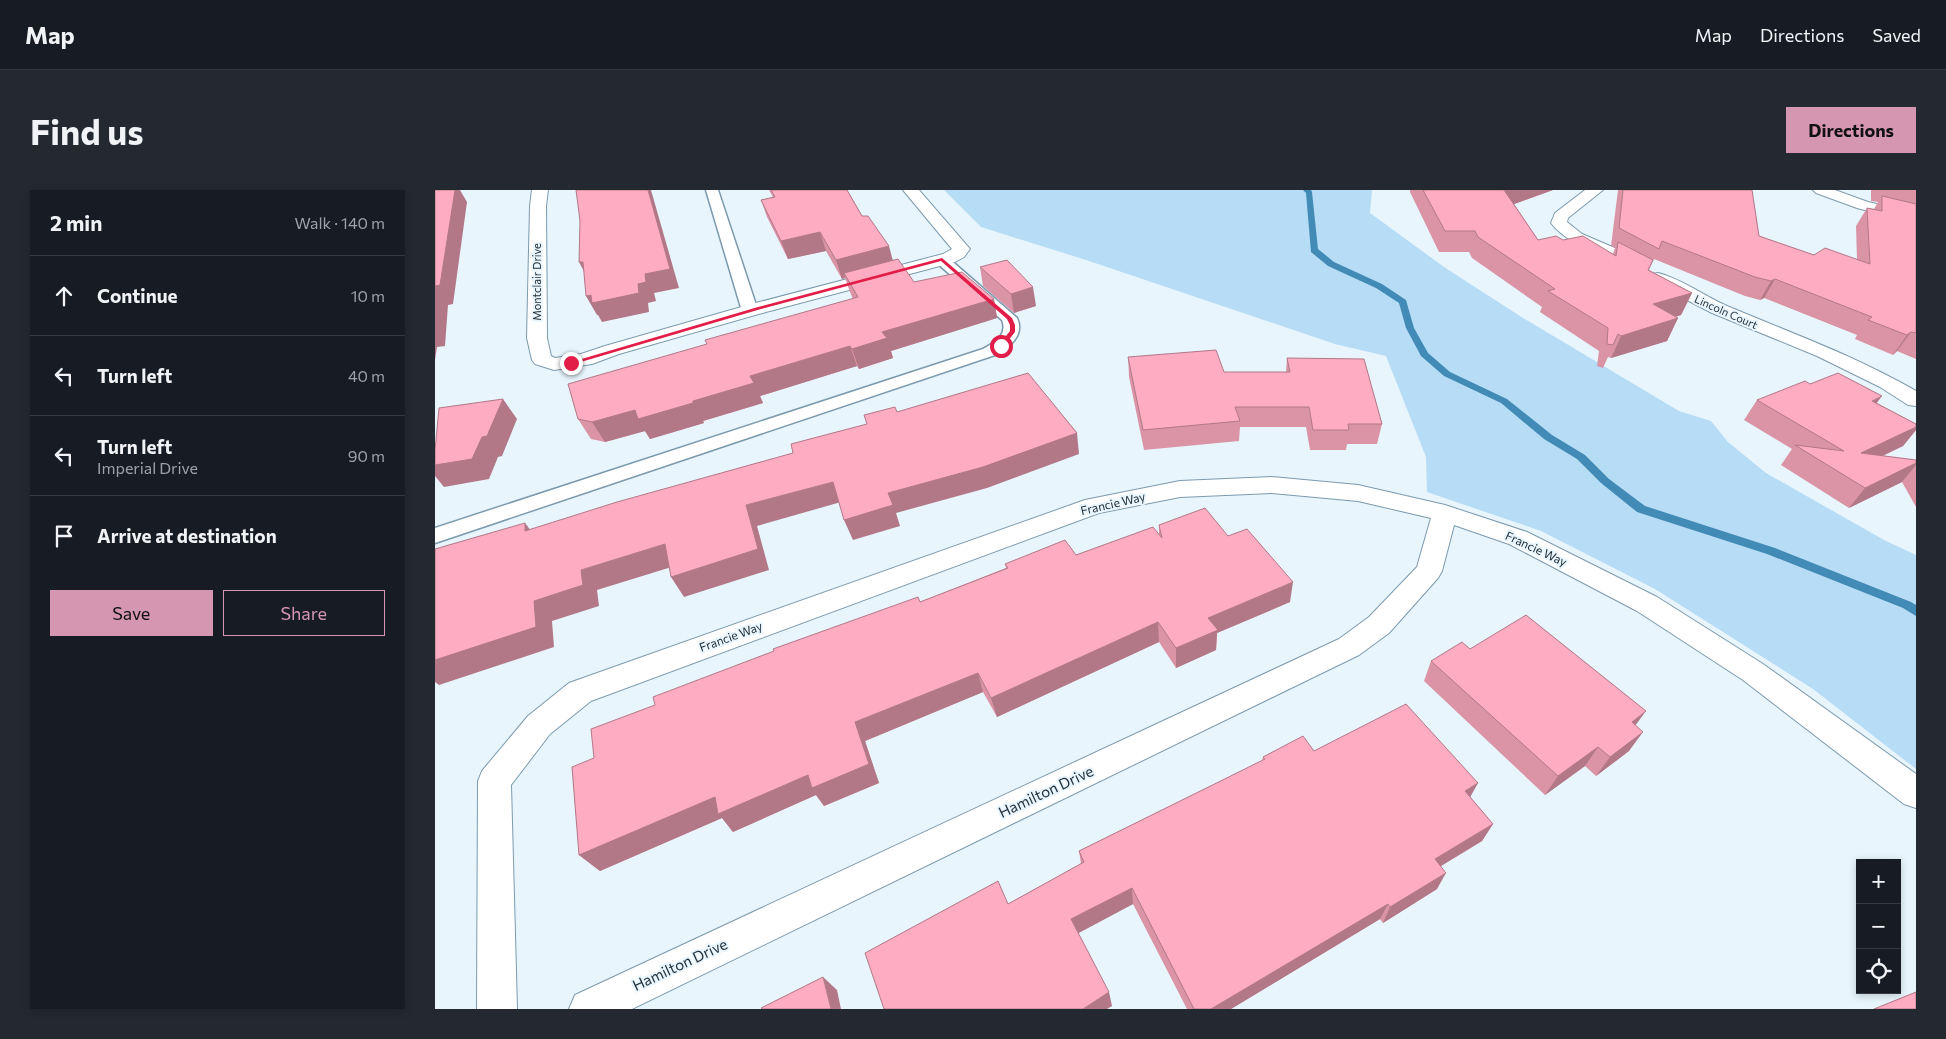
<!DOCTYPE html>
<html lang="en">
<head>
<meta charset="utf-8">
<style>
  :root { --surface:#171b24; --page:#242831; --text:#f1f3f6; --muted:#9ea1a6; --line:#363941; --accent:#d596b1 }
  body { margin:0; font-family:Commissioner,sans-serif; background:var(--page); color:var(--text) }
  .controls { position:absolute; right:15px; bottom:15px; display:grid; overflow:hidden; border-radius:0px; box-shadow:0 2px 8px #0003 }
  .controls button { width:45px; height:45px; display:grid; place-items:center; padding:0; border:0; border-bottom:1px solid var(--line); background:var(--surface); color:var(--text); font:25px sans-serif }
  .stop { position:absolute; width:15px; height:15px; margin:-11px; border:4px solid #e11d48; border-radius:50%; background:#fff }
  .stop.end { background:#e11d48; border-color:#fff; box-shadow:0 1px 5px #0008 }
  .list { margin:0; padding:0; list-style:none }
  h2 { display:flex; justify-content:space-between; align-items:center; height:65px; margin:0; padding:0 20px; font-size:21px }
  h2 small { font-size:16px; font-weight:400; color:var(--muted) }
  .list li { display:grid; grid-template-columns:32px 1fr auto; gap:15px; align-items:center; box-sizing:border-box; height:80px; padding:0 20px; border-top:1px solid var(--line) }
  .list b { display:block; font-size:19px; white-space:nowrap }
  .list p { margin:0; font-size:16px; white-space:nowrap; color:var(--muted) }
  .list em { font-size:16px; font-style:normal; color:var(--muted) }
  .actions { display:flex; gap:10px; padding:15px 20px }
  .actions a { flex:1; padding:11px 0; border:1px solid var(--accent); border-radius:0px; text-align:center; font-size:18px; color:var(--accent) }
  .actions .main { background:var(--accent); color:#111 }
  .icon { flex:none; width:28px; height:28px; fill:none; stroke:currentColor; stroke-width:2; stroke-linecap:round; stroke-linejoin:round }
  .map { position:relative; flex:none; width:1481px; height:819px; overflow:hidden; border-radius:0px }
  header { display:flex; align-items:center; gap:30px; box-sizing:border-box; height:70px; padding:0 25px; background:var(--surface); border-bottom:1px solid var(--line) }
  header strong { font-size:24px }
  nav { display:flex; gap:28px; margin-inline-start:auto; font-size:18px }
  .intro { display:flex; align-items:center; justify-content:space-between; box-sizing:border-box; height:120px; padding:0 30px }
  h1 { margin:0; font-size:35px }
  .button { padding:12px 22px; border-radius:0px; background:var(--accent); color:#111; font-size:18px; font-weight:700 }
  main { display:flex; gap:30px; padding:0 30px }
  aside { flex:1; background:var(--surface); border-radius:0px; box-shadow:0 2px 8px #0003 }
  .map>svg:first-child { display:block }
  .green { fill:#b6dcf6 }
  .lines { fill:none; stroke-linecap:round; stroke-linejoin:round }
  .stream { fill:#428bb6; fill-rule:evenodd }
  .lane-casing { stroke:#7c9aae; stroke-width:3 }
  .street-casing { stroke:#7c9aae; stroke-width:2 }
  .lane { fill:#fff; fill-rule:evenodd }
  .street { fill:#fff; fill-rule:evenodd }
  .wall { fill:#da94a6 }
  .shaded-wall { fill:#b27887 }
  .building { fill:#feacc1; stroke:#b27887 }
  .route { fill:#e11d48 }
  .labels { text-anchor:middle; stroke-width:4; stroke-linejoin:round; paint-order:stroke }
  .far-street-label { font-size:11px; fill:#25313a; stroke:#e8f5fd }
  .street-label { font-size:12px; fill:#25313a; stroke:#e8f5fd }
  .near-street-label { font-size:15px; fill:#25313a; stroke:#e8f5fd }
</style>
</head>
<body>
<header>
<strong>Map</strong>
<nav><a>Map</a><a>Directions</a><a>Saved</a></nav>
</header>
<div class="intro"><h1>Find us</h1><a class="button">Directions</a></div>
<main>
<aside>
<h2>2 min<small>Walk · 140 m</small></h2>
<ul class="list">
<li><svg class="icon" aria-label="ahead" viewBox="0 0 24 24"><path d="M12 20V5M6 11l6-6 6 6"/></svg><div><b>Continue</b></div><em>10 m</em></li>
<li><svg class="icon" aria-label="left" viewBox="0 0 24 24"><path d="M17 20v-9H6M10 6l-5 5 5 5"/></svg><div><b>Turn left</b></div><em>40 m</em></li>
<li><svg class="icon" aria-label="left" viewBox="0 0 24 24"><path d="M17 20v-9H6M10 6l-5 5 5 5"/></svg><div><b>Turn left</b><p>Imperial Drive</p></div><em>90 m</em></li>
<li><svg class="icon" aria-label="arrive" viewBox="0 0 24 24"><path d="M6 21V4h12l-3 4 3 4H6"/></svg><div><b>Arrive at destination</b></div></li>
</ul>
<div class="actions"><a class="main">Save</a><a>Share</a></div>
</aside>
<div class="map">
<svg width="1481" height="819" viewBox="0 0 1481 819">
  <rect width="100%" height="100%" fill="#e8f5fd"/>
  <path class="green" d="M509 0H937L935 23 1009 77 1088 128 1244 221 1276 231 1293 252 1331 283 1449 350 1481 365V579L1378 499 1220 399 1106 341 992 302 991 267 951 166 900 154 651 70 546 37Z"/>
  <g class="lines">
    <path class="stream" d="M868 0H876L877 2 883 59 899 72 947 94 971 110 979 138 993 163 1015 182 1072 209 1117 245 1150 265 1174 289 1210 316 1340 358 1476 412 1481 415V426L1468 418 1332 364 1202 322 1166 293 1142 269 1109 249 1066 213 1009 186 986 166 971 138 964 113 941 98 893 76 876 62 871 3Z"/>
    <defs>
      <path id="lane" d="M271 0H283L323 121 320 124H310L307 121Z
        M507 66 512 67 582 128C590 146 574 157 560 165L0 353V338L548 159C560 152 573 145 567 130L502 73 500 70 502 67Z"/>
      <path id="street" d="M97 0H113L111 16 112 148 116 166 120 168 146 164 170 156 317 114 508 64 517 59 468 0H484L535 59 529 67 520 72 331 122 184 164 157 174 119 180 100 174 97 170 92 148 95 16Z
        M1150 0H1168L1133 28 1132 32 1147 44 1182 59 1185 63 1182 67C1165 71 1126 47 1116 33L1120 23Z
        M1378 0H1400L1433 12 1481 23V33L1422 18 1381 3Z
        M1223 83C1247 89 1269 106 1292 116 1356 143 1421 166 1481 201V216L1473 215 1445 197 1382 166 1277 123 1217 92 1214 88 1217 84Z
        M837 287 923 295 1010 315 1092 342 1222 407 1328 474 1481 584V618L1469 614 1308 490 1202 421 1074 354 1019 335 1007 381 1003 388 954 443 924 465 197 819H134L140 805 904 449 934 427 982 377 996 328 923 311 837 303 745 307 664 323 156 511 115 544 76 595 82 819H42L43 591 47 581 93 526 134 493 650 310 745 291Z"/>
    </defs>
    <use href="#lane" class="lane-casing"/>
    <use href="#street" class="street-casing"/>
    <use href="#lane" class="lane"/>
    <use href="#street" class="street"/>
  </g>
  <path class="wall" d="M334 0H412L427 26 458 70 479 92 559 109 562 128 456 161 458 168 424 179 422 176 325 206 328 213 268 231 269 233 215 249 210 241 170 252 156 249 143 229 271 154 418 109 415 102 410 88 407 89 391 61 353 69 332 27 326 10 338 7Z
    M975 0H1118L1079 14 1103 50H1128L1178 64 1180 58 1176 56 1183 0H1317L1324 46 1379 65 1422 70 1421 36 1432 18 1439 19 1443 12 1436 11V0H1481V169L1462 161 1458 165 1420 149 1422 145 1329 108 1325 110 1310 106 1219 69 1214 80 1257 103 1246 125 1240 127 1243 128 1232 151 1176 168 1173 167 1168 178 1162 176 1164 161 1105 122 1107 117 1037 68 1034 62H1004L975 2Z
    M545 77 601 116 579 123 548 96Z
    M693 167 789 182H851L852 168 947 234 942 254H912L911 260H875L871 237H805L804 251 709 260 694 187Z
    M1375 194 1442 213 1481 234V240L1468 256 1448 266 1481 270V317L1467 292 1414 318 1346 275 1357 259 1309 230 1322 210Z
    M724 335 793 346 855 412 782 443 781 460 741 478 724 452 562 527 548 502 430 551 444 593 389 616 381 605 298 642 287 628 165 681 144 665 159 568 485 412 571 378 570 374 641 365 724 345Z
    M1035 459 1201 535 1194 561 1161 586 1150 576 1110 605 989 491 996 471Z
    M879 561 1035 607 1058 634 1047 651 1006 676 1002 699 948 733 945 729 796 819H752L698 714 643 743 677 816 573 714 646 674 644 661 827 571 828 567Z"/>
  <path class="shaded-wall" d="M6 0H25L32 12 18 114 13 115 10 156 2 157 0 170V96Z
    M213 0H216L244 98 219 103 221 111 213 113 214 122 167 132 163 125H162L151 106 203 94 210 84Z
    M1069 0H1118L1063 20Z
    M385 42 391 61 353 69 346 51Z
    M454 56 459 75 409 83 410 88 407 89 401 70Z
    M144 72H148L154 91Z
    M1340 89 1329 108 1325 110 1336 91Z
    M598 97 601 116 579 123 576 104Z
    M1257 103 1246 125 1208 136 1218 114Z
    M559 109 562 128 456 161 458 168 424 179 417 159 447 142Z
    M1243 128 1232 151 1176 168 1186 146Z
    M1476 142 1462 161 1458 165 1472 145Z
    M415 156 422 176 325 206 328 213 268 231 269 233 215 249 210 241 170 252 157 232 200 220 258 211 315 186Z
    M1447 206 1432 226 1437 211Z
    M68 209 82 229 67 266 63 267 54 289 9 297 0 286V275L47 247Z
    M1481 237V240L1468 256 1410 283 1426 263Z
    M642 243 644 264 552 298 461 323 465 336 418 350 409 330 453 303Z
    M1481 273V275L1467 292 1414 318 1430 298Z
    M398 292 406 312 322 336 334 380 249 407 236 387 311 315Z
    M90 333 106 354 90 341Z
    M230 354 243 375 162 400 164 416 117 431 119 457 4 495 0 492V470L146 380Z
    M858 392 855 412 782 443 781 460 741 478V458L773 428Z
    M723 432 724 452 562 527 556 508Z
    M543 483 548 502 430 551 444 593 389 616 381 605 298 642 287 628 165 681 144 665 420 532Z
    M1211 521 1197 540V532Z
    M1208 542 1194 561 1161 586 1175 567Z
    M1163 557 1150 576 1110 605 1123 586Z
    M1043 593 1033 611 1030 601Z
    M1058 634 1047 651 991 685 1000 669Z
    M1011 683 1002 699 948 733 955 717Z
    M697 698 698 714 640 745 636 729Z
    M953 714 945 729 796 819H776Z
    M388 787 402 800 406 819H396Z
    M674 802 677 816 672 819H648Z"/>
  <path class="building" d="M0 0H20L5 95 0 96Z
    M141 0H213L235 79 210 84 211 92 203 94 204 103 157 113 156 105 151 106 148 72H144L145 31Z
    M336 0H412L427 26H433L454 56 401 70 385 42 346 51 326 10 340 7Z
    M988 0H1069L1103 50 1121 46 1128 50 1148 46 1181 66 1183 52 1218 70 1213 80 1257 103 1218 114 1243 128 1186 146 1183 144 1178 155 1172 154 1173 138 1113 101 1120 99 1043 47 1040 41H1010Z
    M1188 0H1317L1324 46 1379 65 1390 58 1435 74 1432 18 1447 21V6L1481 14V143L1476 142 1472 145 1433 130 1437 127 1340 89 1336 91 1320 87 1227 51 1224 59 1184 38Z
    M463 69 479 92 527 82 559 109 447 142 452 148 417 159 415 156 315 186 319 193 258 211V213L203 229 200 220 157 232 143 229 133 194 272 154 270 150 423 107 409 83Z
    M572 70 598 97 576 104 545 77Z
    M781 160 789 182H855L852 168 929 169 947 234H913L914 240H878L874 217H800L805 231 708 240 693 167Z
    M593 183 642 243 548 277 453 303 458 315 409 330 398 292 311 315 323 359 236 387 230 354 146 380 148 395 99 411 101 437 0 470V359L90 333V341L182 312 358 263 356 254 432 234 429 225 460 217 462 222Z
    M1403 183 1447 206 1437 211 1481 234V237L1426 263 1481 270V273L1430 298 1360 255 1409 261 1322 210 1370 191 1375 194Z
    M68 209 52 246 47 247 37 269 0 275V260L4 218Z
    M770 318 793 346 812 339 858 392 773 428 783 440 741 458 723 432 556 508 543 483 420 532 434 574 377 598 373 585 283 624 280 607 144 665 137 577 159 568 156 539 220 515 218 507 339 461 338 459 483 407 485 412 573 378 570 374 630 350 641 365 718 337 727 348 724 335Z
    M1091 425 1211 521 1197 532 1208 542 1175 567 1163 557 1123 586 996 471 1027 452 1035 459Z
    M971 514 1043 593 1030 601 1058 634 1000 669 1011 683 955 717 953 714 776 819H759L697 698 636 729 674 802 648 819H449L430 763 563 691 573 714 649 672 644 661 830 569 828 567 868 546 879 561Z
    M388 787 396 819H327L326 818Z
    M1481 802V819H1439Z"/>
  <path class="route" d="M507 68 577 128 580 135V142L568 157 563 156 575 141V135L572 129 506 71 326 119 139 174 133 173 323 117Z"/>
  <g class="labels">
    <g class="far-street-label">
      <text transform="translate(102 92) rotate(-90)" y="4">Montclair Drive</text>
      <text transform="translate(1291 122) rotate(24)" y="4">Lincoln Court</text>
    </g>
    <g class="street-label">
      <text transform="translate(678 314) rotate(-13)" y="4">Francie Way</text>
      <text transform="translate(1101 359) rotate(25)" y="4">Francie Way</text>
      <text transform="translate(296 447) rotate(-20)" y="4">Francie Way</text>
    </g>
    <g class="near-street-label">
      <text transform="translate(611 602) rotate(-25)" y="5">Hamilton Drive</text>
      <text transform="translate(245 775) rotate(-25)" y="5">Hamilton Drive</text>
    </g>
  </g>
</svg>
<div class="controls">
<button>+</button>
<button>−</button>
<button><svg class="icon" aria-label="locate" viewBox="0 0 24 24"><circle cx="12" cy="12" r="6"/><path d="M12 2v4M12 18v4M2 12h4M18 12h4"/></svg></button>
</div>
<div class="stop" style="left:566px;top:156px"></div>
<div class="stop end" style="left:136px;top:173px"></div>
</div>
</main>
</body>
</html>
